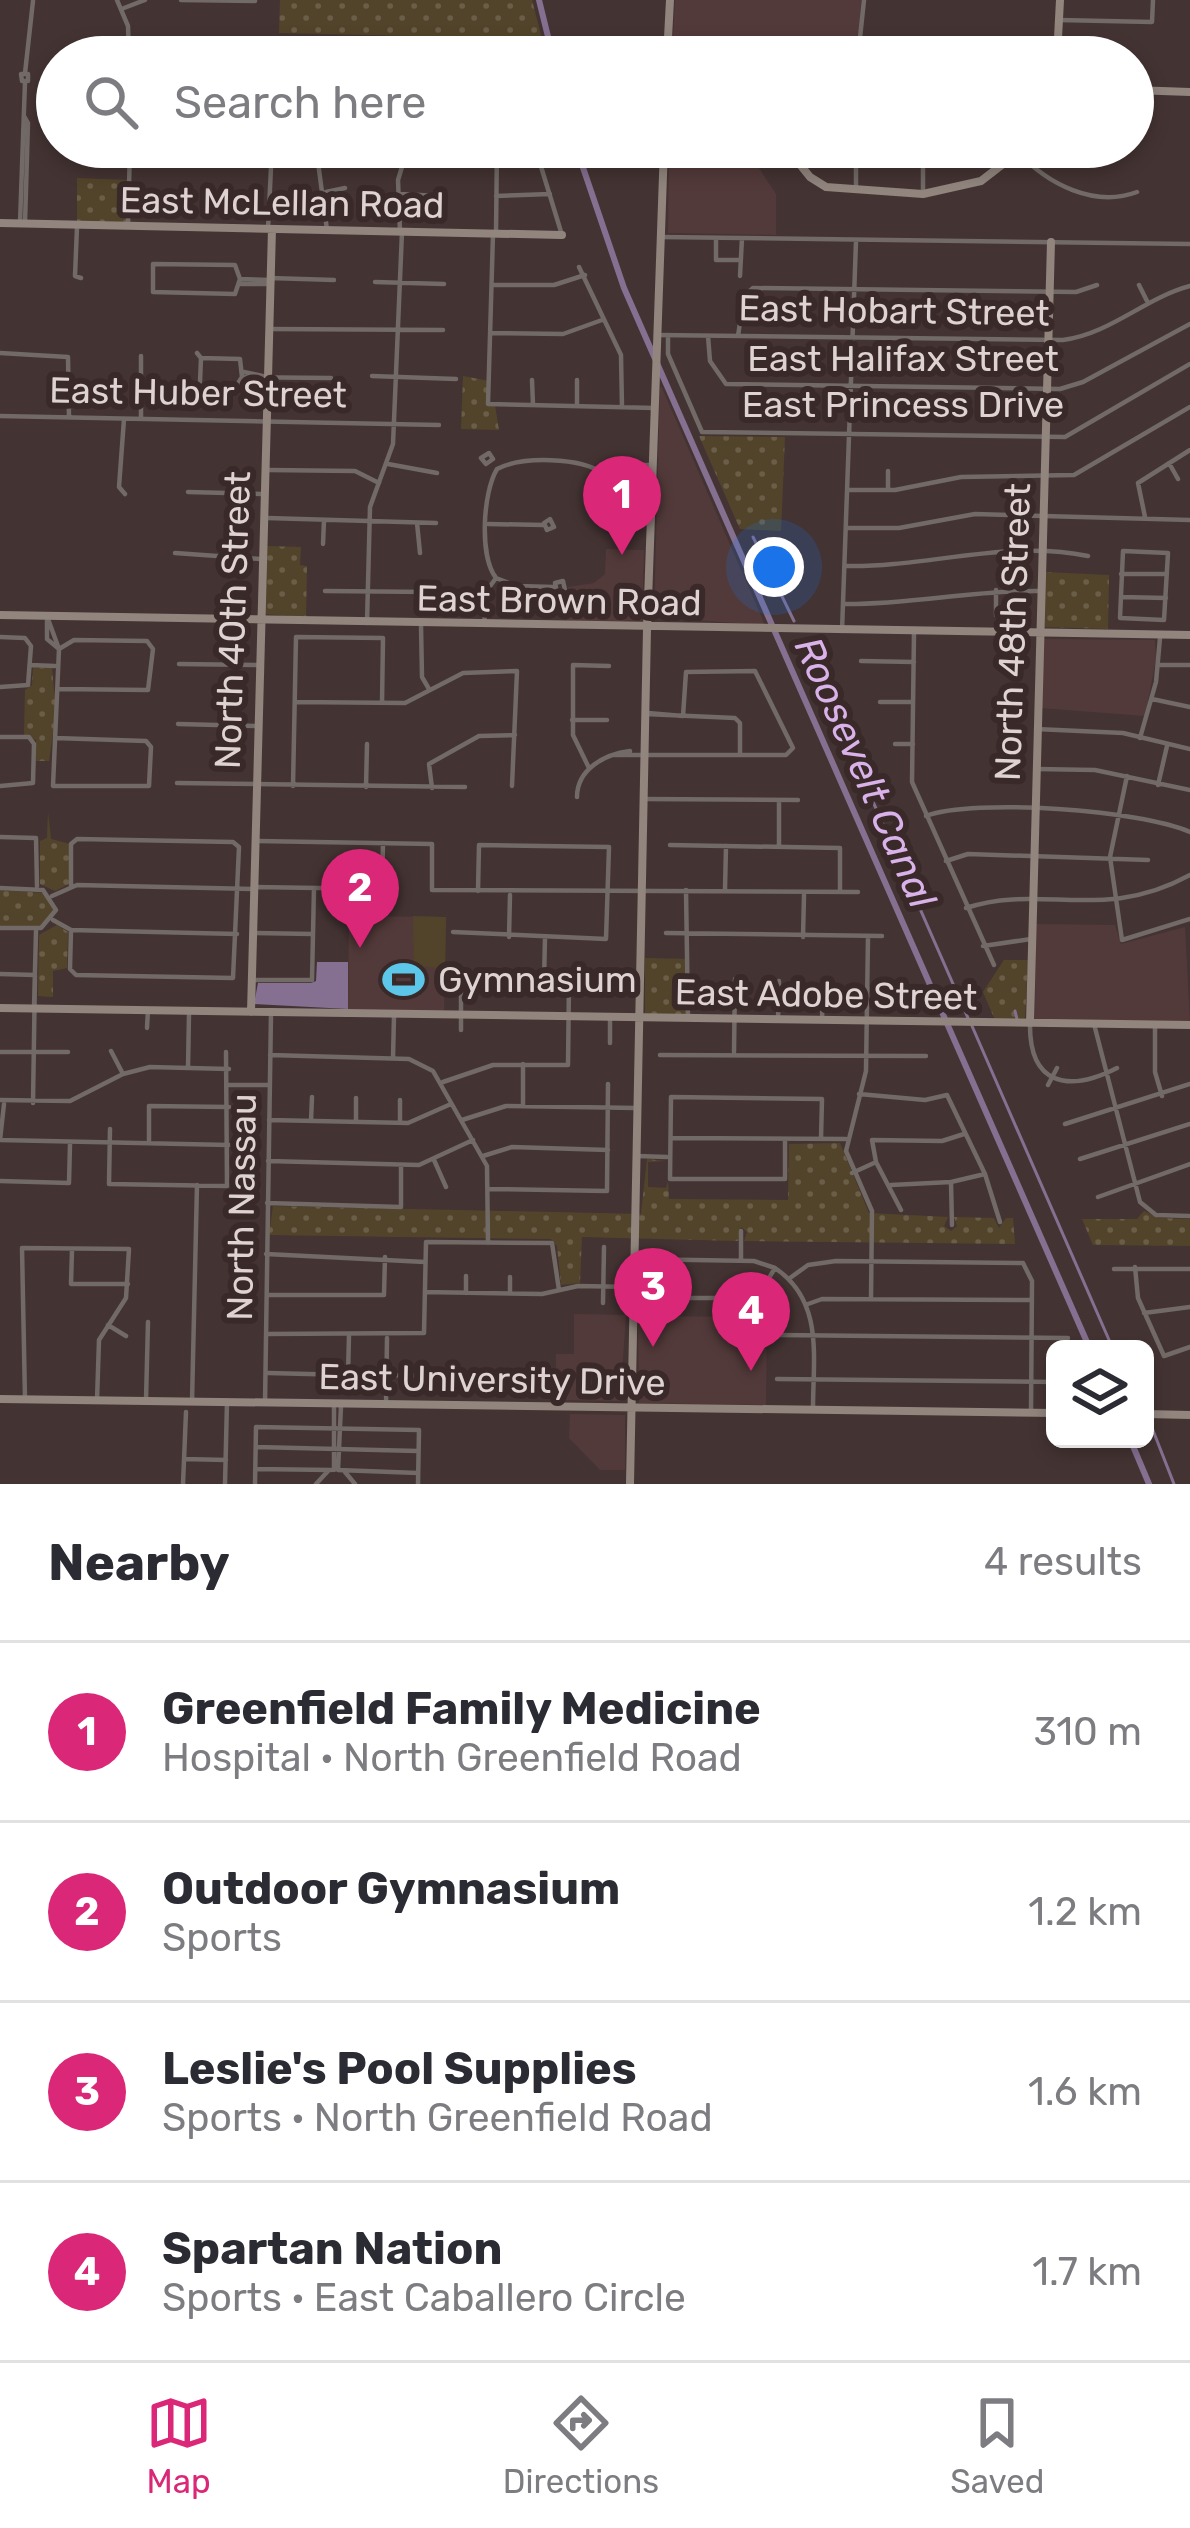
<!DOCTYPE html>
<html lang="en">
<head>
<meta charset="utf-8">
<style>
  :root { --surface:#fff; --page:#f7f7f7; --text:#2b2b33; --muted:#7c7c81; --line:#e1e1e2; --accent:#db2777 }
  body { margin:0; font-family:Rubik,sans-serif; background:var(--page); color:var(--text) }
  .controls { position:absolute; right:36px; bottom:36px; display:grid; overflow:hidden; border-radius:18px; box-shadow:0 6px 18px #0003 }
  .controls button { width:108px; height:108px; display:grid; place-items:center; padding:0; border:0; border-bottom:3px solid var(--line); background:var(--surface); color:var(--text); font:60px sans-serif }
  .you { position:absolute; left:774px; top:567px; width:42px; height:42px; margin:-30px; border:9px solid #fff; border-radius:50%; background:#1a73e8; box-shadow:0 0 0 18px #1a73e833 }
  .badge { display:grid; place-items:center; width:78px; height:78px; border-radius:50%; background:var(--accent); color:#fff; font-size:39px; font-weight:700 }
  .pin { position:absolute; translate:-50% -99px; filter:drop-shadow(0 3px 6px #0008) }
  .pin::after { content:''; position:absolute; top:63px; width:42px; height:36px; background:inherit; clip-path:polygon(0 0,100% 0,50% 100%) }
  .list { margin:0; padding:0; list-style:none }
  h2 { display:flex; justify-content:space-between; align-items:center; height:156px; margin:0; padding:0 48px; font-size:51px }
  h2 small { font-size:39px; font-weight:400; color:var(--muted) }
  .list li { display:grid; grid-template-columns:78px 1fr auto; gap:36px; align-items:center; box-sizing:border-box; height:180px; padding:0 48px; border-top:3px solid var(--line) }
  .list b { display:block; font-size:45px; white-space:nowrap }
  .list p { margin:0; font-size:39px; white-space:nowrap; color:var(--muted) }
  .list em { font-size:39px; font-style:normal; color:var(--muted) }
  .icon { flex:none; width:66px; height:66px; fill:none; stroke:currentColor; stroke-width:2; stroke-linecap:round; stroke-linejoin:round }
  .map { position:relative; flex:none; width:1190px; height:1484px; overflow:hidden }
  .search { position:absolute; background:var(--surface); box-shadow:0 6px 18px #0003; left:36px; right:36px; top:36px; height:132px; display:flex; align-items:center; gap:30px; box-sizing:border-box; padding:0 42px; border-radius:66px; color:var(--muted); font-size:45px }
  .sheet { height:876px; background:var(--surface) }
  nav { display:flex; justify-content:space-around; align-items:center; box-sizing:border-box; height:168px; border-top:3px solid var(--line); background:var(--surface); font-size:33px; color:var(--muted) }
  nav a { display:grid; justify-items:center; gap:6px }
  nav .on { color:var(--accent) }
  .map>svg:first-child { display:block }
  .built { fill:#533a3a }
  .grass { fill:#52442a }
  .park { fill:url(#park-dots) }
  .water { fill:#867091 }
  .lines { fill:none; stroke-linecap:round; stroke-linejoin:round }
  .stream { stroke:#867091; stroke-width:3 }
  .canal { stroke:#867091; stroke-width:6 }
  .street { stroke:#716a66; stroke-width:4.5 }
  .secondary { stroke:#91857e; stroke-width:8 }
  .labels { text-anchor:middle; stroke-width:12; stroke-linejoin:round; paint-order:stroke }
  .street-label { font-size:36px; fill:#ded3d2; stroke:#3a2929 }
  .poi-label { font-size:36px; fill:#ded3d2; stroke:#3a2929; text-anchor:start }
  .water-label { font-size:39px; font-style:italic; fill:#d8b2e9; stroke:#3a2929 }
</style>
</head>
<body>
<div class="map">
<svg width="1190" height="1484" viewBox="0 0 1190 1484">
  <defs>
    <pattern id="park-dots" width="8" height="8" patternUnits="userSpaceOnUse" patternTransform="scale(3)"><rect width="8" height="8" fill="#52442a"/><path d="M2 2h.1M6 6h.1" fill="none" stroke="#6a5e48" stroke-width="1.8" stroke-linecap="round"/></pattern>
  </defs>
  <rect width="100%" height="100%" fill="#433"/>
  <path class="built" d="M675 0H861L860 41 857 46 673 39Z
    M669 147H780L757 165 776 194V235L668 233Z
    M660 387 662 388 765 625 654 617Z
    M606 549 644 550 642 620 567 623 568 587 594 583 605 574Z
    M1043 639 1155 640 1156 659 1145 716 1040 708Z
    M349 916 446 917 444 1012 348 1010Z
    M1036 924 1115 925 1121 944 1185 927 1190 1022 1035 1019Z
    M574 1314 626 1315 620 1401 556 1400V1354H574Z
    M638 1316 767 1317 766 1405 639 1403Z
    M570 1414 625 1415V1470H600L569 1438Z"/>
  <path class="grass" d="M413 916 446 917 445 969 414 965Z"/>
  <path class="park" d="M280 0H532L542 39 279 33Z
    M77 178 129 180 128 226 77 225Z
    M463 376 489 381 488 404 495 405 499 430 461 429Z
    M699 436 785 437 781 531 740 529Z
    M265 546 301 547 300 565 307 566 306 617 263 614Z
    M1044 572 1109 575 1108 629 1045 627Z
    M33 667 52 668 56 712 49 761H36V740L24 735 25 690 32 685Z
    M48 812 51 839 70 844 69 884 55 891 40 884V841L47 838Z
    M0 890 45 893 55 908 42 926H0Z
    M57 925 68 932 67 968 53 971V997L38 996 39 935Z
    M645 958 688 959V1016L645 1014Z
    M1004 960H1028L1025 1019 995 1020 983 992Z
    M840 1143 869 1213 948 1217 944 1226 951 1231 957 1226 954 1217 994 1218 999 1228 1006 1218H1013L1015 1244 744 1241 747 1232 741 1227 738 1241 582 1237 580 1283 561 1285 557 1246 551 1239 269 1235 273 1206 641 1214 647 1159 666 1161 648 1162V1187L666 1188 668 1181 669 1199 788 1200 789 1144Z
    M1144 1211 1159 1218 1190 1219V1246L1093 1245 1082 1219H1137Z"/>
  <path class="water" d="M317 962H348V1009L254 1004 258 983H311L316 981Z"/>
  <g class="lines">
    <path class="stream" d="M753 537 794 621
      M802 640 968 1018
      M1015 1011 1017 1019
      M972 1026 1113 1349
      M1145 1410 1174 1484"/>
    <path class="canal" d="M539 0 553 57
      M576 147 624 288 1090 1349
      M1130 1439 1149 1484"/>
    <path class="street" d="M117 0 128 26 129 57
      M181 0 255 1
      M124 8 145 0
      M1059 20 1152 22 1153 0
      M268 57H273
      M783 57 788 48H860
      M858 57 864 0
      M25 73 33 1
      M21 74H28V81H22Z
      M24 116 28 123 25 223
      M316 147 327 230
      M535 147 562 235
      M1019 153C1048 184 1094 208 1137 192
      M856 186V147
      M326 192 345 188
      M400 194 439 196
      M923 194V147
      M496 196 550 194
      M20 223 25 82
      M128 226 130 147
      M77 227 75 276 81 278
      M268 229 272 147
      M400 232 398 180 408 147
      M496 233 497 147
      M493 234 488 404 655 408
      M661 237 1190 244
      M716 238V260H740
      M153 264 235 265 240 279 235 294 153 292Z
      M579 267 621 355 622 407
      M740 276 742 238
      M270 278 334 280
      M240 279 270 280
      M375 282 444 284
      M239 284H269
      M492 285H554L585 275
      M1139 285 1147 301
      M269 329 443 330
      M491 333 563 334 602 320
      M657 335 1063 340C1110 334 1145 298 1190 286
      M668 335V354L702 432 1065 437 1190 364
      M708 336 710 361 726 384 1060 389 1083 382 1190 324
      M738 336 744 296 753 288 1076 292 1097 285
      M0 353 68 357 69 417
      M244 372 267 377
      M372 376 456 379
      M242 377 331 378
      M532 380 533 405
      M577 380V406
      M200 382 201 358
      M197 386 237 385 242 377 240 359 201 358 197 353
      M0 416 439 425
      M124 419 119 487 125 494
      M141 419V356
      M489 453 493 459 486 464 481 458Z
      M1169 463 1178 479
      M388 464 437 473
      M497 469C522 456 581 457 604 474
      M268 470 355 471 379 483
      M604 474 617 465H653
      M604 474 610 516
      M848 490H895L961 477 1074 475 1190 407
      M888 490V471
      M188 492 262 494
      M612 516 615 524 608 527 605 520Z
      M1145 517 1138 483 1190 450
      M267 518 436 523
      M550 519 554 527 547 530 544 523Z
      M417 523 420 553
      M488 524 543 525
      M847 528H899L975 514 1190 520
      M323 544 324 520
      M1123 551 1168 553 1164 620 1120 618Z
      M175 553 260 559
      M845 566C926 568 1006 539 1088 556
      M1121 574H1167
      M496 578C479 556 483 492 497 469
      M496 578 517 586 554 587
      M563 581 565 590 557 592 555 583Z
      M325 591 431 592
      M1121 597 1166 598
      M843 604C910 605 972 590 1039 591
      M996 615V590
      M47 618V639L59 649
      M48 619 59 649 53 786H149L151 747 146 741 55 738
      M367 623 370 507 393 444 402 232
      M484 623 488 589 496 578
      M421 625 422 677 429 689
      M842 631 856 241
      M914 632 912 782 994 965
      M0 637 25 638 31 646 28 685 0 687
      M861 661 914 662
      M179 664 257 665
      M31 665 55 666
      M1159 665H1190
      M58 689 148 690 153 649 147 641 74 640 59 649
      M1152 699 1190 707
      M295 702 405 703 463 673 517 671 512 786
      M880 702H913
      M648 713 683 716
      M645 714 735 718 740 723V754
      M572 720H607
      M178 724 256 726
      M1036 729 1123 733 1190 749
      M0 737H29L34 744 33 783 0 786
      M1140 738 1156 682 1160 638
      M895 744H913
      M614 755H786L793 748 755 671 686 672 683 716
      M589 768 573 735V665L609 666
      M1036 769 1095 770 1190 790
      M1127 776 1110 857 1122 940 1190 919
      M177 783 465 787
      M1158 785 1167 746
      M293 786 296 637 383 638 382 703
      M366 787 367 744
      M432 788 429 764 479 736 515 735
      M577 797C577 769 605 754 630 751
      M643 799 798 800
      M926 816C974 798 1142 810 1190 832
      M0 837 36 838 37 886
      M257 841 432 844V890L858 892
      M670 845 840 848V892
      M779 847V800
      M946 861 968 854 1148 860
      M71 886V844L77 839 233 842 239 847 233 978 76 975 70 969 71 930
      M253 887 382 889 383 843
      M0 888 43 890 56 910 41 928H0
      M725 889 726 846
      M686 890 688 1019
      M52 896 77 885 253 889
      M966 908C1041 883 1103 923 1190 875
      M53 920 71 930 237 934
      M453 932 606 939 609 847 479 845 478 891
      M253 933 313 934
      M666 933 882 936
      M509 937 510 895
      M545 937 544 982 600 983
      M803 937 804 895
      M868 937 866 1071 846 1151 872 1211 871 1299
      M983 946 1031 939
      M0 974 35 975
      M254 980H312L314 888
      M868 989 900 990
      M34 1008 36 931
      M778 1020 779 981
      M822 1021 823 980
      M1030 1023C1029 1085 1068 1093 1117 1068
      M1094 1024 1140 1202 1156 1215 1190 1216
      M1155 1025V1072L1162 1096
      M147 1028 148 1010
      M461 1030V983H493
      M610 1043V1018
      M111 1051 123 1074
      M0 1052H68
      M734 1052 735 979
      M270 1055 409 1059 433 1071 487 1166 488 1243
      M660 1055 926 1056
      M393 1058 394 1016
      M188 1068 189 1014
      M443 1082 493 1065H568L569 982
      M229 1085H270
      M1048 1085 1057 1068
      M859 1094 925 1100 947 1095 985 1174 1000 1222
      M0 1100 70 1101 123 1074 150 1067 229 1069
      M33 1103 35 975
      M523 1106V1064
      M269 1120 408 1123 451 1104
      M462 1120 506 1106 637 1108
      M311 1121 312 1097
      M356 1122V1098
      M400 1123V1100
      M1065 1124 1190 1084
      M110 1129 109 1184 227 1186 226 1052
      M672 1138 846 1139
      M785 1139V1179H670L671 1097 822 1099 821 1139
      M0 1140 229 1145
      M0 1140 4 1104
      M149 1143V1106L229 1107
      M483 1156 512 1147 608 1150
      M637 1156 667 1157
      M1080 1159 1190 1124
      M434 1160 446 1187
      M268 1161 419 1165 473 1140
      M852 1173 874 1163
      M0 1181 69 1183 70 1144
      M951 1182 952 1225
      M891 1185 951 1182 985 1174
      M489 1189 607 1191 608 1084
      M1098 1197 1190 1164
      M267 1203 401 1207V1167
      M901 1210 876 1162 872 1140 942 1141 964 1134
      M72 1250 71 1284H128
      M266 1254 425 1262
      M634 1259 754 1261 775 1268
      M662 1260V1298H757L775 1268C824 1301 813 1357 813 1409
      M741 1261V1231
      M1135 1267 1138 1298 1164 1356 1190 1347
      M1114 1269H1190
      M466 1276V1293
      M790 1278 808 1265 836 1261 1023 1263 1032 1281 1031 1413
      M425 1292 542 1294 578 1286 634 1287
      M510 1293V1277
      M267 1295H384L385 1257
      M603 1303 604 1247
      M808 1304 822 1299 1032 1300
      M1144 1313 1190 1307
      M108 1325 126 1336
      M266 1334 424 1333 426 1242 552 1243 559 1290
      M778 1335 1068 1338
      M268 1373 348 1375 349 1335
      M386 1375 433 1376
      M777 1379 1055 1382
      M25 1399 22 1248 129 1249 126 1298 99 1340 97 1400
      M146 1400 148 1322
      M192 1402 197 1185
      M265 1403 271 1013
      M334 1404V1470
      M386 1405 387 1338
      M341 1406 338 1470 418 1473
      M256 1447 418 1451
      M184 1459 226 1460
      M255 1469 331 1470
      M345 1472 355 1484
      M183 1484 186 1412
      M225 1484 227 1402
      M255 1484 256 1427 419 1430 418 1484
      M316 1484 328 1471"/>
    <path class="secondary" d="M667 57 670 0
      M1057 57 1060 0
      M1133 90 1190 92
      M786 147 810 177 826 187 923 194 981 181 1025 147
      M0 223 562 235
      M0 615 1190 635
      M0 1008 1190 1025
      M251 1012 272 229
      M1030 1023 1051 242
      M0 1399 1055 1413
      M1145 1414 1190 1415
      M630 1484 647 629 664 147"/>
  </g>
  <defs>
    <symbol id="stadium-bare" viewBox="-9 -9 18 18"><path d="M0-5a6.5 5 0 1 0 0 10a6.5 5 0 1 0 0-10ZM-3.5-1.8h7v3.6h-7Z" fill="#5cc7e8" stroke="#3a2929" stroke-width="2.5" paint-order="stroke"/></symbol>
  </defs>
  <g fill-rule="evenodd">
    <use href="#stadium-bare" x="374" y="950" width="59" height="59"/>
  </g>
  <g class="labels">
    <g class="street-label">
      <text transform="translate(282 202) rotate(1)" y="13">East McLellan Road</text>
      <text transform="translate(894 310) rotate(1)" y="13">East Hobart Street</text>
      <text x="903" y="371">East Halifax Street</text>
      <text transform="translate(198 392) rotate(1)" y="13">East Huber Street</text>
      <text x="903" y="417">East Princess Drive</text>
      <text transform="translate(559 600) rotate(1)" y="13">East Brown Road</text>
      <text transform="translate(232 620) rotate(-88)" y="13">North 40th Street</text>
      <text transform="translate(1012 632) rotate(-88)" y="13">North 48th Street</text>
      <text transform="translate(826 994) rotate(1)" y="13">East Adobe Street</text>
      <text transform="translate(241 1207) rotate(-89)" y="13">North Nassau</text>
      <text transform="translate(492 1379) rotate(1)" y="13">East University Drive</text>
    </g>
    <g class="poi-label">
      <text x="438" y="992">Gymnasium</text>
    </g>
    <g class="water-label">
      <text transform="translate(866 772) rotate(66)" y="14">Roosevelt Canal</text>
    </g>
  </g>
</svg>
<div class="controls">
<button><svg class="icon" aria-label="layers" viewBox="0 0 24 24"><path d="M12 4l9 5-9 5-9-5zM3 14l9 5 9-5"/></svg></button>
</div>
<div class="you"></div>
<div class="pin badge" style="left:622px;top:555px">1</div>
<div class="pin badge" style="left:360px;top:948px">2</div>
<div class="pin badge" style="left:653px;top:1347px">3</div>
<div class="pin badge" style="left:751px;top:1371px">4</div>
<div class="search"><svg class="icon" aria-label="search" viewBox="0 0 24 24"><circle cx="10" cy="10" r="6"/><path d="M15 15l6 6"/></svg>Search here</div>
</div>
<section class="sheet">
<h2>Nearby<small>4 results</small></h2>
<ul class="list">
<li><span class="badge">1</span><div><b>Greenfield Family Medicine</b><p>Hospital · North Greenfield Road</p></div><em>310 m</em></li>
<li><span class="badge">2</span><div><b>Outdoor Gymnasium</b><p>Sports</p></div><em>1.2 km</em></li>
<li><span class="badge">3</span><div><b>Leslie's Pool Supplies</b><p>Sports · North Greenfield Road</p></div><em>1.6 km</em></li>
<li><span class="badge">4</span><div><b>Spartan Nation</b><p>Sports · East Caballero Circle</p></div><em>1.7 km</em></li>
</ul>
</section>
<nav>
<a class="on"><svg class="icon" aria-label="map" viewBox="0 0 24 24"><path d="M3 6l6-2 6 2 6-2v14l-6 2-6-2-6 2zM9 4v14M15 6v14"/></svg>Map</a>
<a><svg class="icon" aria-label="directions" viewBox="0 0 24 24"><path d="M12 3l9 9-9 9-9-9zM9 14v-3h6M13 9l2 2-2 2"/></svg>Directions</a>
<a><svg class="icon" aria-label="saved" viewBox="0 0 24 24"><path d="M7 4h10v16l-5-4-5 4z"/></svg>Saved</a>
</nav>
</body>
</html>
